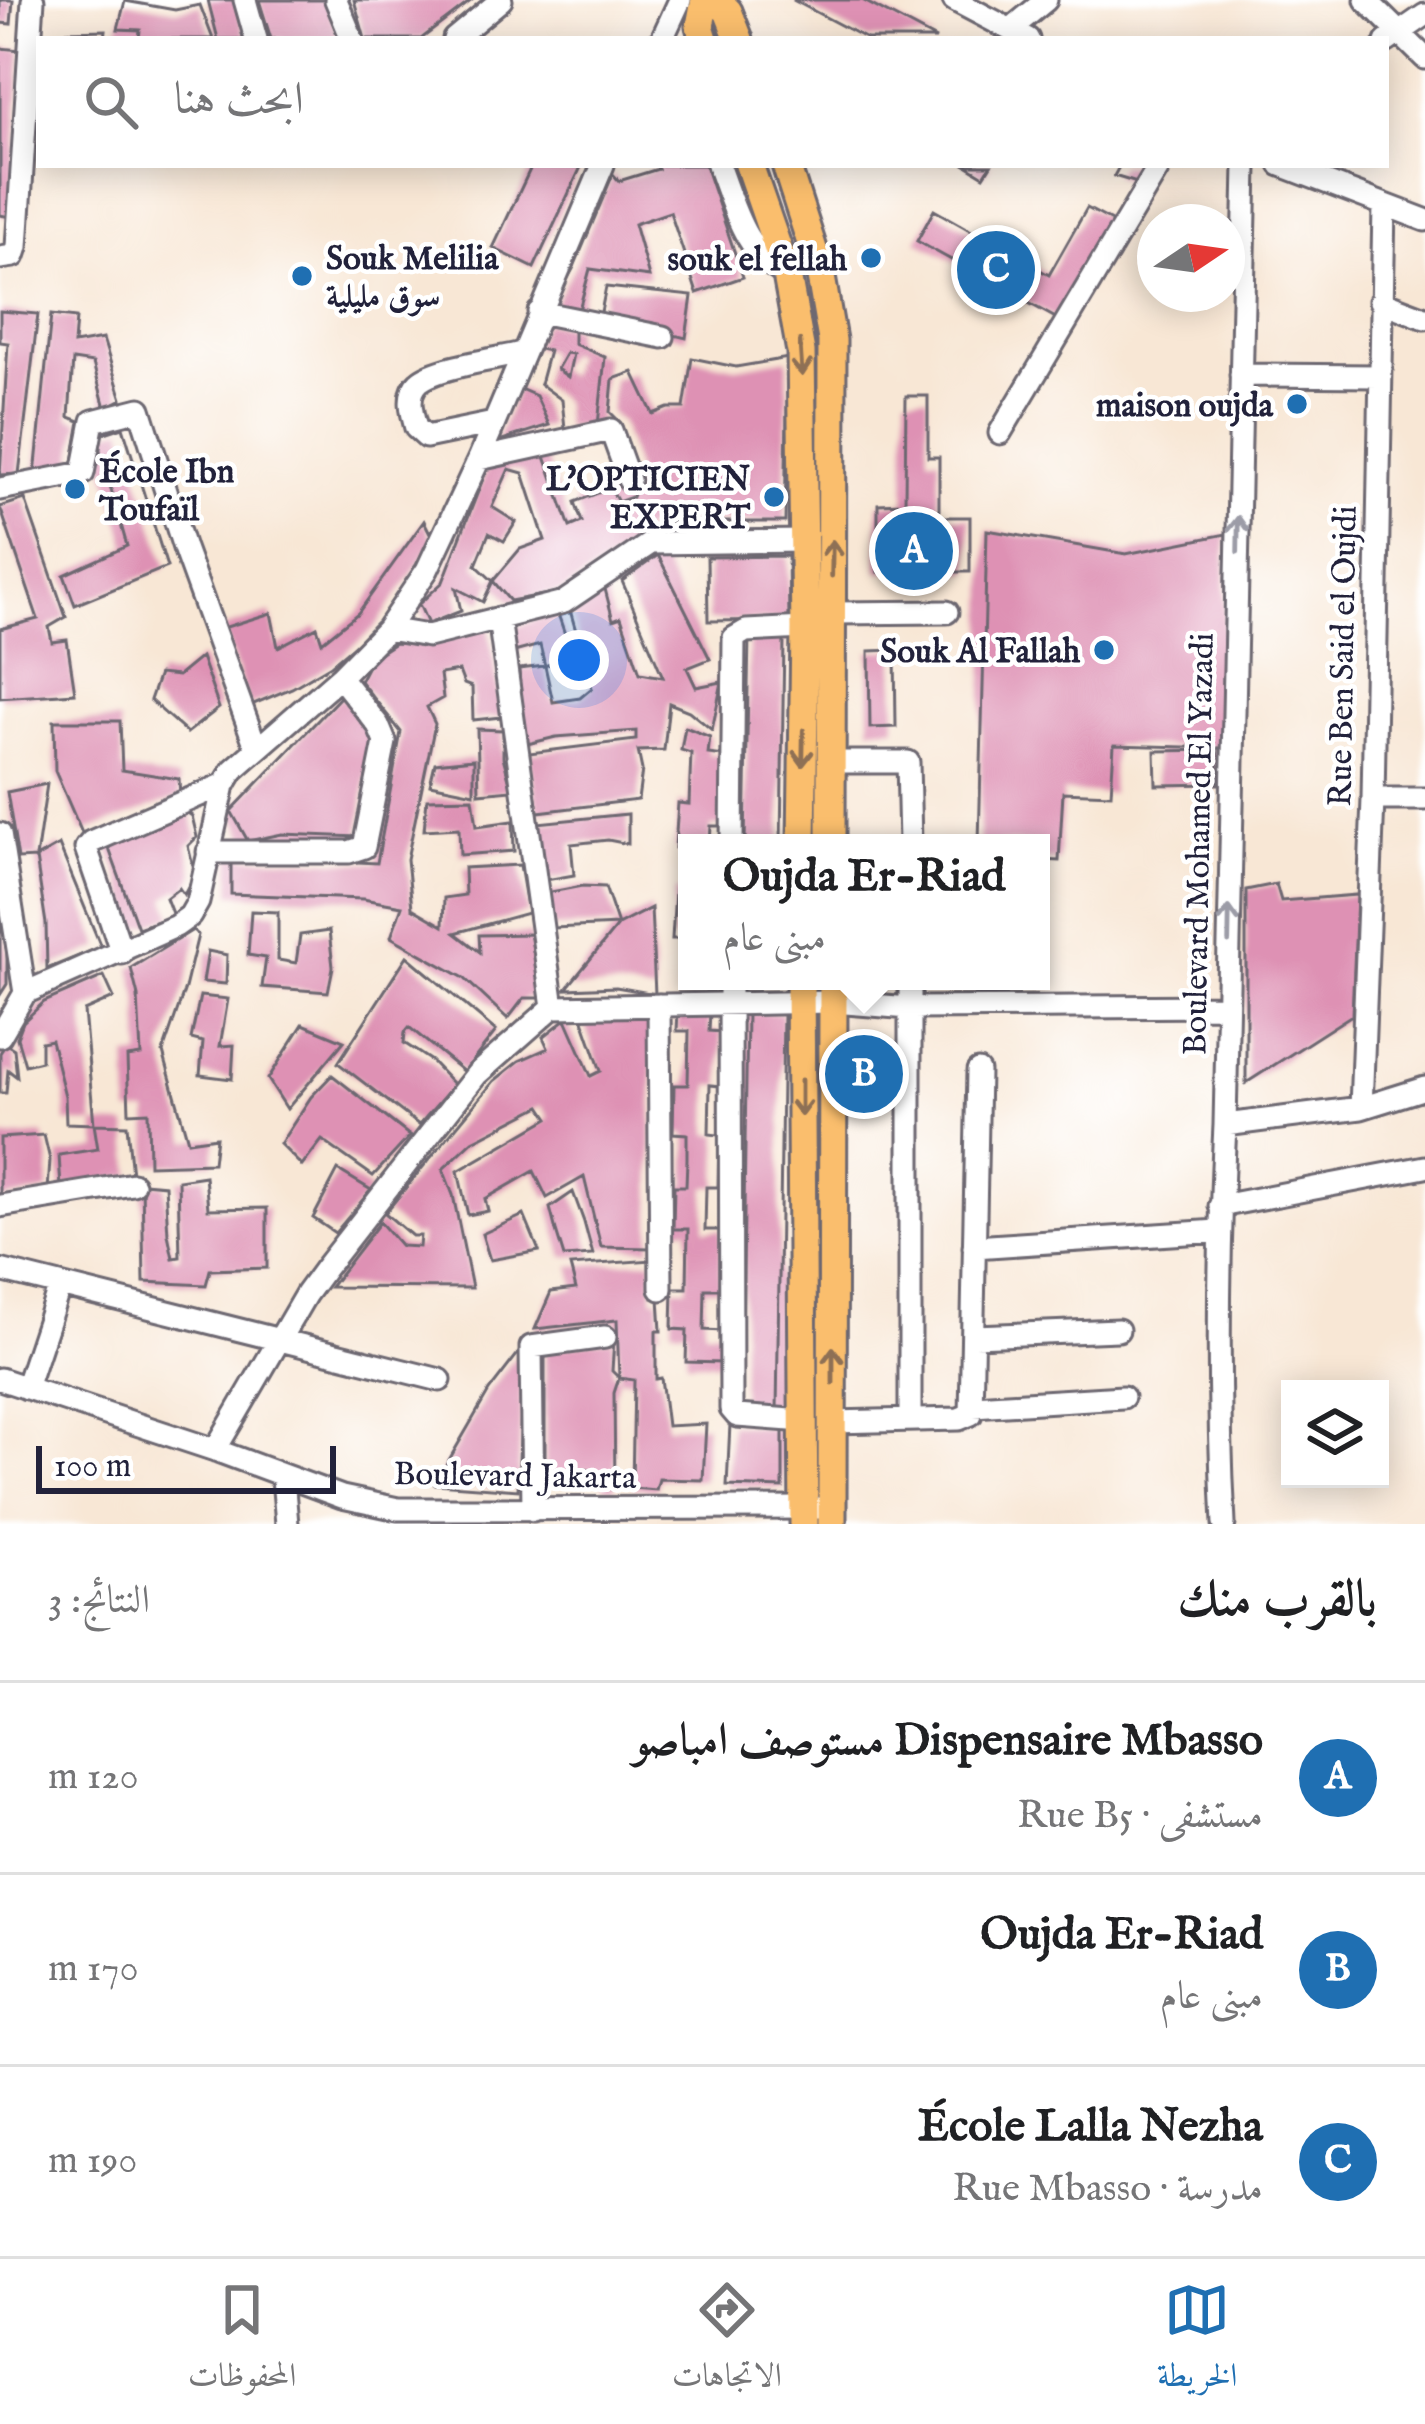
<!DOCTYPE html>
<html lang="ar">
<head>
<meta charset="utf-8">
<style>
  :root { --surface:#fff; --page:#f6f6f6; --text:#202124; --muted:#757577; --line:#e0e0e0; --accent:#1f6fb2 }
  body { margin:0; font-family:"IM FELL English",Amiri,serif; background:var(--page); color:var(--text); direction:rtl }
  .controls { position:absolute; right:36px; bottom:36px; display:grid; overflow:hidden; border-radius:0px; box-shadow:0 6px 30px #0003 }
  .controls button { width:108px; height:108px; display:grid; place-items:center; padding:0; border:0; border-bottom:3px solid var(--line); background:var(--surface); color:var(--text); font:60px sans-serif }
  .compass { position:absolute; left:1137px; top:204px; width:108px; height:108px; border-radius:50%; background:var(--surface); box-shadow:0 6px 30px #0003; rotate:77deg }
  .scale { position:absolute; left:36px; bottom:30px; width:300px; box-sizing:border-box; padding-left:12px; border:6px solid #22223b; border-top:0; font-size:33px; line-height:42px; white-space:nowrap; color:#22223b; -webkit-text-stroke:9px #fff; paint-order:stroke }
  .you { position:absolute; left:579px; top:660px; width:42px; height:42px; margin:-30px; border:9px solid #fff; border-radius:50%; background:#1a73e8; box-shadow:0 0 0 18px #1a73e833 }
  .badge { display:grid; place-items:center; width:78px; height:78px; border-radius:50%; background:var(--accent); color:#fff; font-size:39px; font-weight:700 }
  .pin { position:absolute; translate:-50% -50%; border:6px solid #fff; box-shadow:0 3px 12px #0006 }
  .popup { position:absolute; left:678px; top:834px; width:372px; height:156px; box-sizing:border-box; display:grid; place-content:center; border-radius:0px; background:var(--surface); filter:drop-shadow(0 3px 9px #0005); font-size:39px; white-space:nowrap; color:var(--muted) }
  .popup b { font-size:45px; color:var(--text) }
  .popup::after { content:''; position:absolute; left:50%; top:100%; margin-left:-24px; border:24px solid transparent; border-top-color:var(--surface) }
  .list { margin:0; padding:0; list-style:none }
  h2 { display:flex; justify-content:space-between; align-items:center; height:156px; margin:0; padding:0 48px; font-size:51px }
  h2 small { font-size:39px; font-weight:400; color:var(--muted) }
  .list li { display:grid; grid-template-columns:78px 1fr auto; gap:36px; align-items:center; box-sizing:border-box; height:192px; padding:0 48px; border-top:3px solid var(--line) }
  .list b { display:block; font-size:45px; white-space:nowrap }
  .list p { margin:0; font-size:39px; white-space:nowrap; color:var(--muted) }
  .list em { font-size:39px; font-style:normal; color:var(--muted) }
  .icon { flex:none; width:66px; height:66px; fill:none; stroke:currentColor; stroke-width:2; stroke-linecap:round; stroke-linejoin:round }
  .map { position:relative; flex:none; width:1425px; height:1524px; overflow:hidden; direction:ltr }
  .search { position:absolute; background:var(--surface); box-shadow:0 6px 30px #0003; left:36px; right:36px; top:36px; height:132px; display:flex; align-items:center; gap:30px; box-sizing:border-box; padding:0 42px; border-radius:0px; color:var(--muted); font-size:45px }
  .sheet { height:732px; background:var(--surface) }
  nav { display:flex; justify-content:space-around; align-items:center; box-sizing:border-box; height:168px; border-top:3px solid var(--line); background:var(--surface); font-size:33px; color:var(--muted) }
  nav a { display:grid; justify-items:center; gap:6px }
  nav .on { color:var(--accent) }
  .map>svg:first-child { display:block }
  .building { fill:#de91b4; fill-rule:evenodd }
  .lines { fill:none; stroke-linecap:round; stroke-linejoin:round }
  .minor-casing { stroke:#6d6771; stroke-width:27 }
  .major-casing { stroke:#6d6771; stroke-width:33 }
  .minor { stroke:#fff; stroke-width:21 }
  .major { stroke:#fabe6d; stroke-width:27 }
  .oneway { stroke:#8e7054 }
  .oneway2 { stroke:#9c9ca7 }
  .poi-dot { fill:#1f6fb2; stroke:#fff; stroke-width:4.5 }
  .labels { text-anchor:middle; stroke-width:9; stroke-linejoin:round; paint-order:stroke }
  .poi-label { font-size:33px; font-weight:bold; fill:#22223b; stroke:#fff; text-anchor:end }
  .street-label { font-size:33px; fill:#22223b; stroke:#fff }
</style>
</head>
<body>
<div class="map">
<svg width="1425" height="1524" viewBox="0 0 1425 1524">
  <rect width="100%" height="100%" fill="#fff"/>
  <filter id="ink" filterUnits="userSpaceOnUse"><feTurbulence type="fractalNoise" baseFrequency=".00833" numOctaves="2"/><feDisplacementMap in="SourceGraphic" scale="24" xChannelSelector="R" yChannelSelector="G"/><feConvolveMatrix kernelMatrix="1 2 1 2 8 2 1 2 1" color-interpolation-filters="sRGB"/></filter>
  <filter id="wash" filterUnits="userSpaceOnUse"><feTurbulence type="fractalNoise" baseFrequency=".004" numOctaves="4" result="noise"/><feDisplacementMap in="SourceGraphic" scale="48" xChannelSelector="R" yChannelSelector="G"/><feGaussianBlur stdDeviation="2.7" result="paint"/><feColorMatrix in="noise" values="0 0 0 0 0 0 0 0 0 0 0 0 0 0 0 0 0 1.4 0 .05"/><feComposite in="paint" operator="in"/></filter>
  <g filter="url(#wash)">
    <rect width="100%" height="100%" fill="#f8e7d5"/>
    <g id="blocks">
      <path class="building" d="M0 0H13L11 24 0 23Z
        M208 0H236L246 39H218Z
        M259 0H325L339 39H271Z
        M354 0H472L421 39H365Z
        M793 0H862L936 39H867Z
        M125 1 175 10 200 5 213 39H139L140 30 118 29Z
        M106 30 105 39H66L67 31Z
        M0 48 21 50 10 217 0 215Z
        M532 165 581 167 534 268 493 248Z
        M656 165H705L743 277 697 293 670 212 634 224 649 277 590 269 577 317 551 309 574 267 613 174 619 181 658 169Z
        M966 165H991L984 176Z
        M1120 165H1146L1137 183 1114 176Z
        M1087 208 1115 223 1061 321 917 241 934 210 993 243 1001 228 1025 241 1017 257 1049 275Z
        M606 287 692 296 686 338 600 317Z
        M0 311 38 314 19 474 0 475 8 343 0 342Z
        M51 315 76 318 74 344 103 339 122 399 105 408 93 363 73 360 69 417 80 421 71 473 35 475Z
        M544 322 574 328V344L605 357 598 425 565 428 562 400 540 384 549 351 534 348ZM566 353 573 354 568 377 557 369Z
        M692 358 736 367 788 358 785 522H667L644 530 635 543 564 591 510 601 493 581 520 549 545 540 523 473 509 469 492 507 516 522 504 541 489 533 476 565 493 581 483 602 456 588 461 611 428 624 419 604 443 582 491 458 542 448 570 527 582 522 575 502 610 488 618 502 632 497 638 478 621 423 610 412 613 379 633 372 653 414 668 408H684Z
        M518 388 536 396 549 425 496 442Z
        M906 396H928V457H939V517H970V572H878V504L905 503Z
        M123 427 167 567 75 605 64 575 127 546 96 436Z
        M25 499 66 617 49 627 52 642 67 640 75 693 0 698V629L38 619 0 507Z
        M424 521 434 541 375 628 331 665 292 688 249 706 223 628 271 613 278 647 317 627 322 642 358 613Z
        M987 530 1126 554 1226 534 1222 748 1114 745 1111 794 1063 792 1059 861 1041 860V843H979Z
        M658 555 710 659 687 668 696 687 722 682 712 730 689 711 669 703 664 750 638 751 642 770 638 800 538 812 529 753 636 740V731L556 737 523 745 519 669 545 666 553 702 580 698 592 688 570 610 604 585 613 620 621 617 640 673 663 677 622 581Z
        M788 556 789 620 708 621 707 557Z
        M557 611 572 655 545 666 540 645 514 652 512 629Z
        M489 627 502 717 473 720 472 687 464 684 459 671 440 674 443 698 427 707 435 724 407 859 412 908 443 926 444 898 465 895 464 868 520 865 528 913 455 933 480 952 479 935 530 934 542 998H524L508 1019 464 978 391 937 402 906 363 899 231 894V856L377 863 401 732 360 681 372 658 395 643 432 644Z
        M749 636 784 637 781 843H745Z
        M895 650 896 727 870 728 869 651Z
        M201 657 219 708 187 733 150 700 159 674 178 676Z
        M341 696 365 724 375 745 366 777 359 837 282 834 248 841 231 811Z
        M54 721H120L122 770 179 779 180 797 82 833 55 771Z
        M685 727 710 737 708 754 725 756 721 826H711L710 843H687V849L675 848 678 803 689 804 691 753 681 750Z
        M477 729 503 730V757L512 790 479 793Z
        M1218 750V784L1156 785 1155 751Z
        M474 759V793L430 784 435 763Z
        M47 784 36 858 59 845 101 947 47 969 46 924 36 858 18 859 7 792Z
        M473 798 477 826 513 821 514 851 460 855 459 828 424 830 427 799Z
        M182 809 192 816 197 837 188 846 195 874 184 895 179 888 166 898 173 916 138 928 108 846Z
        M628 814V844L608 840 571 844 574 875 546 880 537 823Z
        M1276 884 1281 901 1357 895 1352 1015 1246 1083V890Z
        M582 886 605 887 618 925 553 928 546 893Z
        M675 891H687V939H672Z
        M651 908 655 994 616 987 566 989 618 925Z
        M251 911 278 912V960L296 963 300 935 329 931 333 967 328 992 262 987 266 958 248 955Z
        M0 918 7 952V984L0 995Z
        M193 930 198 935 185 988 163 1052 188 1141 216 1137 213 1163 149 1165 148 1112 129 1113 127 1057 141 1055 138 996 131 968Z
        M683 948 687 949V981H726L725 988 681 985Z
        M208 951 227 955 226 984 203 982Z
        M407 956 496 1031 464 1072 409 1027 405 1032 404 1043 431 1061 454 1085 419 1125 338 1063Z
        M104 976 114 998 84 1011 94 1124 66 1123 65 1096 51 1040 41 1042V1061L25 1065 17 1038 23 1022 44 1002Z
        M200 996 228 999 220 1046 234 1045 232 1079 200 1075 203 1042 191 1039Z
        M678 1011 710 1012 709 1031 722 1032 721 1086 710 1085 709 1134 719 1135 718 1187H706L705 1230H721L720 1289H705L704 1330 723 1331 722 1363 686 1362 687 1330 672 1329 673 1288H687L688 1229H673L674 1186H686L687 1159V1134L673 1133 674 1085H688L689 1031H677Z
        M747 1013H783L777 1412 741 1411Z
        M581 1014H653L651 1248 601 1247 584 1177 547 1198 534 1171 485 1199 488 1211 468 1215 458 1171 549 1118 541 1106 473 1141 443 1169 453 1195 472 1288 330 1287 380 1222 401 1246 419 1247 420 1236H412L385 1213 494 1081 519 1061 548 1048 543 1037 566 1019 591 1076 601 1071Z
        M303 1024 344 1041 287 1109 268 1079Z
        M6 1044 14 1049 17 1077 8 1070 6 1093H0V1053Z
        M332 1075 410 1136 373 1176 322 1140 302 1166 280 1144 311 1097Z
        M94 1124 127 1125 132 1175 61 1188 59 1155 98 1149Z
        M44 1135 50 1160 48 1191 0 1200V1138Z
        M338 1170 371 1190 335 1233 313 1218Z
        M205 1176 208 1209 267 1208V1268L210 1270 206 1285 144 1282 142 1183 165 1185 168 1234 173 1258 180 1257 178 1180Z
        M573 1192 584 1222 593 1255 564 1257 556 1231 550 1208Z
        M524 1215 539 1251 490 1260 482 1234Z
        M652 1260 653 1298H659L661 1331H656V1379L661 1378 667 1426 706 1424 703 1480 659 1479 656 1490 632 1488 634 1380 619 1378 617 1320 535 1329 551 1292 576 1289 570 1266Z
        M614 1339 612 1371 619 1378 614 1393 615 1489 603 1488 604 1474 585 1469 587 1482H545V1350Z
        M523 1347 518 1490 435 1484 489 1391Z
        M730 1424 783 1429V1488L727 1486Z"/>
    </g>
  </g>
  <g filter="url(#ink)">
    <use href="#blocks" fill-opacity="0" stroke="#6d6771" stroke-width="3"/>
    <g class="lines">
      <defs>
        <path id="minor" d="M245 0 256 39
          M336 0 352 39
          M954 0 1028 39
          M1366 0 1425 58
          M1011 29 1046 0
          M454 39 501 0
          M662 39 680 0
          M1386 42 1425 15
          M718 165C734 207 744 253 787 275
          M1281 165 1425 220
          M0 258 14 256 17 247 33 0
          M1380 301 1425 318
          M539 312 663 337
          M1241 375 1379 376
          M494 423 426 437 416 428C412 414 406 394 419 382 436 367 498 359 522 353
          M1000 433 1160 165
          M479 459 611 430 629 480
          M0 489 83 473 93 421 140 409 184 548 256 747
          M832 613 947 612
          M499 618 553 1007
          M387 629 428 636 564 602 651 543 805 541
          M830 762H908L910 843
          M1373 799H1425
          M0 834 25 993
          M732 843 734 638 746 631 805 628
          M208 852H349L364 847 385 742 378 725 340 677
          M122 953 86 848 91 842 225 784
          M730 981 731 1409 737 1416 804 1421
          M659 1005 661 1289
          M0 1036 25 993 176 926 190 916 198 902 224 785 233 770 340 677 387 629 427 570 479 459 603 165
          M1361 1108 1373 799 1384 205
          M1225 1125 1361 1108 1425 1088
          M0 1206 133 1184
          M1220 1206 1425 1167
          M974 1247 1218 1231
          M0 1270 440 1380
          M975 1336 1118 1330
          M0 1379 215 1450 342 1497 398 1509 818 1508
          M26 1388 60 1285
          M973 1406 1123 1397
          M910 1420V981
          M833 1422 959 1419 971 1414 978 1071
          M215 1450 306 1294 325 1268 477 1074 553 1007 833 1002 910 1008 1227 1006
          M283 1478 287 1524
          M533 1510 531 1347 605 1337
          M1224 1524C1217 1391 1218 1259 1225 1125L1246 165"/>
        <path id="major" d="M715 0 728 11 739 39
          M704 39 700 26 705 0
          M749 165 787 275 801 352 805 628 802 843
          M786 165 820 271 832 340 831 843
          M800 981 804 1524
          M832 1524 833 981"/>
      </defs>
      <use href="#minor" class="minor-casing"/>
      <use href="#major" class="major-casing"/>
      <use href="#minor" class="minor"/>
      <use href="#major" class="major"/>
    </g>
    <defs><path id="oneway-shaft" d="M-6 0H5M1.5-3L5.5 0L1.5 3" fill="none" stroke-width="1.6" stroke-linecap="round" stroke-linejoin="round" transform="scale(3)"/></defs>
    <g class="oneway">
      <use href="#oneway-shaft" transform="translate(801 358) rotate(86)"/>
      <use href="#oneway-shaft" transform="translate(832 558) rotate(-89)"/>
      <use href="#oneway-shaft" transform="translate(803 748) rotate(91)"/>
      <use href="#oneway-shaft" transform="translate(801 1098) rotate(90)"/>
      <use href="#oneway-shaft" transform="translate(833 1365) rotate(-90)"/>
    </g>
    <g class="oneway2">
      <use href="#oneway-shaft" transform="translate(1238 534) rotate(-89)"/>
      <use href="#oneway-shaft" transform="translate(1229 924) rotate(-89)"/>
    </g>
  </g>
  <g class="poi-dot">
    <circle cx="871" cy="258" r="12"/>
    <circle cx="302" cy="276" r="12"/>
    <circle cx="1297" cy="404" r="12"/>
    <circle cx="75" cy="489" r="12"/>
    <circle cx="774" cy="497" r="12"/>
    <circle cx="1104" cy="650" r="12"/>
  </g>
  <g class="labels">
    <g class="poi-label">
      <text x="326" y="269" text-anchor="start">Souk Melilia<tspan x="326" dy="38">سوق مليلية</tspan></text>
      <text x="847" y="270">souk el fellah</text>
      <text x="1273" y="416">maison oujda</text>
      <text x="99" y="482" text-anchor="start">École Ibn<tspan x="99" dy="38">Toufaïl</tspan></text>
      <text x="750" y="490">L'OPTICIEN<tspan x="750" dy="38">EXPERT</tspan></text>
      <text x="1080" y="662">Souk Al Fallah</text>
    </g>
    <g class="street-label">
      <text transform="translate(1341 656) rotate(-89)" y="12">Rue Ben Said el Oujdi</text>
      <text transform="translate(1197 844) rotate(-89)" y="12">Boulevard Mohamed El Yazadi</text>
      <text transform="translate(515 1474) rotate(1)" y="12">Boulevard Jakarta</text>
    </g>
  </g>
</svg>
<div class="controls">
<button><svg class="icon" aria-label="layers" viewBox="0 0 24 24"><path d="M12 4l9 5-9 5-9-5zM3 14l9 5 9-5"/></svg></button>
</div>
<svg class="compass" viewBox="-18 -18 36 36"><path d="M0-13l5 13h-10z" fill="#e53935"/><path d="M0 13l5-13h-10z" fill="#757577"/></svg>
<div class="scale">100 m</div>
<div class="you"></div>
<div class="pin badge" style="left:914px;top:551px">A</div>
<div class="pin badge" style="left:864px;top:1074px">B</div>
<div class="popup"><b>Oujda Er-Riad</b>مبنى عام</div>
<div class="pin badge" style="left:996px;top:270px">C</div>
<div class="search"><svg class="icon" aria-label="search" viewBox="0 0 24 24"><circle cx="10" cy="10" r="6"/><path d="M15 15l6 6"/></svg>ابحث هنا</div>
</div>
<section class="sheet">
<h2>بالقرب منك<small>النتائج: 3</small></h2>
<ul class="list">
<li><span class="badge">A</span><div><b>Dispensaire Mbasso مستوصف امباصو</b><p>مستشفى · Rue B5</p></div><em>120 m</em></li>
<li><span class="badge">B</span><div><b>Oujda Er-Riad</b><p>مبنى عام</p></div><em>170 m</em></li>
<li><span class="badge">C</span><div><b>École Lalla Nezha</b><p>مدرسة · Rue Mbasso</p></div><em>190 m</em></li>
</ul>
</section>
<nav>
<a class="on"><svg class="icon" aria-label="map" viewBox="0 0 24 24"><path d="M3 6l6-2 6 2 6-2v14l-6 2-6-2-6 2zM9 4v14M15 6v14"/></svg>الخريطة</a>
<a><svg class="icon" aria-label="directions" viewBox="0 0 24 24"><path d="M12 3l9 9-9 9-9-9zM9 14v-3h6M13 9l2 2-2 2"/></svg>الاتجاهات</a>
<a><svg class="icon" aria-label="saved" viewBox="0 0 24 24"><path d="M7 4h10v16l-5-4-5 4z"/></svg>المحفوظات</a>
</nav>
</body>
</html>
